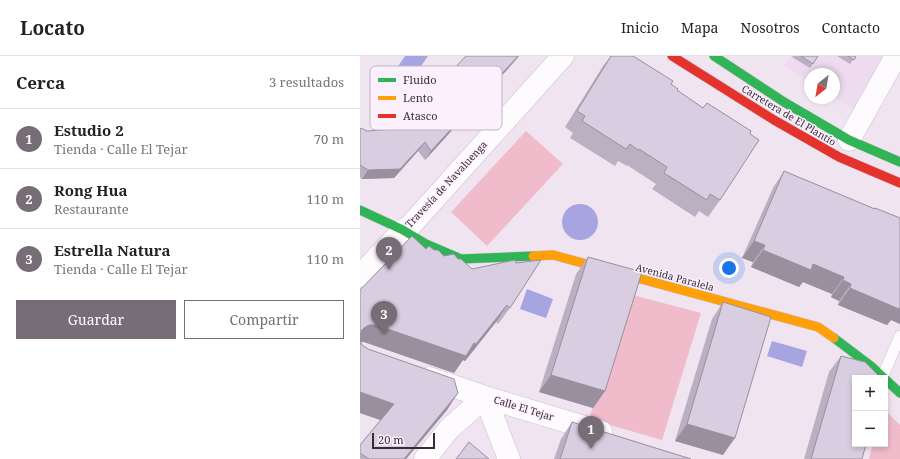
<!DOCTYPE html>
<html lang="es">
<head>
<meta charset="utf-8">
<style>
  :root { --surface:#fff; --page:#f6f6f6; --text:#222; --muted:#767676; --line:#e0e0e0; --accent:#766d77 }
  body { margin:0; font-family:"Noto Serif",serif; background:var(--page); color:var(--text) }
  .controls { position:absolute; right:12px; bottom:12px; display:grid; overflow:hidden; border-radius:0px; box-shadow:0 2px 6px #0003 }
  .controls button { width:36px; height:36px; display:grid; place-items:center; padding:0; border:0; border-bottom:1px solid var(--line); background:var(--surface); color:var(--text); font:20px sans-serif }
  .compass { position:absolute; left:444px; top:12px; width:36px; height:36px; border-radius:50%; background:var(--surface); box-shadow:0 2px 6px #0003; rotate:211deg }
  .scale { position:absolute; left:12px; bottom:10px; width:63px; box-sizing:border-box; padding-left:4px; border:2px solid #352d36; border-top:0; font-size:11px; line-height:14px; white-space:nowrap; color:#352d36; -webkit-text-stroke:3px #fdf0fd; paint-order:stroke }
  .you { position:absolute; left:369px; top:212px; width:14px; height:14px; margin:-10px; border:3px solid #fff; border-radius:50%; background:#1a73e8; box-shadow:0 0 0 6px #1a73e833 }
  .badge { display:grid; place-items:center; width:26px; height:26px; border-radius:50%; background:var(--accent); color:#fff; font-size:13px; font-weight:700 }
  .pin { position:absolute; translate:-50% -33px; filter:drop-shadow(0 1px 2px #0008) }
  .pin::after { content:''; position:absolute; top:21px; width:14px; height:12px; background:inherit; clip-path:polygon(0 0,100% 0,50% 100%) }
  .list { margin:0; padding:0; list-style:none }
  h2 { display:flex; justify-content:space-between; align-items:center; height:52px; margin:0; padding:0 16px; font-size:17px }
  h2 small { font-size:13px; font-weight:400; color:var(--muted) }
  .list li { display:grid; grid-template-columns:26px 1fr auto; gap:12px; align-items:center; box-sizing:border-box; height:60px; padding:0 16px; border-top:1px solid var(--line) }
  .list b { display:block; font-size:15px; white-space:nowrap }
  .list p { margin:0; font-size:13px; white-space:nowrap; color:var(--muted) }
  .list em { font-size:13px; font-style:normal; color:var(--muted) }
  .actions { display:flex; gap:8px; padding:12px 16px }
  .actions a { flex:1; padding:9px 0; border:1px solid var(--accent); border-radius:0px; text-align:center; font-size:14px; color:var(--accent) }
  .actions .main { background:var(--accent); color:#fff }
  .map { position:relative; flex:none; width:540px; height:403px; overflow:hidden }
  header { display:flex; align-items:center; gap:24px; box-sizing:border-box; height:56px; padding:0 20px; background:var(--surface); border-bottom:1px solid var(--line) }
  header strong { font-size:19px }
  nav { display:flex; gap:22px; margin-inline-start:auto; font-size:14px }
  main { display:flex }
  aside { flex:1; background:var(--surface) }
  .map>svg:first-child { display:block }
  .built { fill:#efdbf0 }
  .green { fill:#f0bbca }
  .water { fill:#a7a4e2 }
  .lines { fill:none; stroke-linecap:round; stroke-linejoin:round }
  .lane-casing { stroke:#cac1cb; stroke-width:12 }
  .street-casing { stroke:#cac1cb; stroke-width:23 }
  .fast-casing { stroke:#cac1cb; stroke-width:10 }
  .slow-casing { stroke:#cac1cb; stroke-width:10 }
  .jam-casing { stroke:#cac1cb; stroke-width:10 }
  .lane { stroke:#fdfbfd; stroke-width:11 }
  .street { stroke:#fdfbfd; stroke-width:22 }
  .fast { stroke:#30b455; stroke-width:9 }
  .slow { stroke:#ff9f0a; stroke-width:9 }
  .jam { stroke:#e5322d; stroke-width:9 }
  .wall { fill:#bbb0c2 }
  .shaded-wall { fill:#98909e }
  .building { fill:#d9cde2; stroke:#98909e }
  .labels { text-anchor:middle; stroke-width:3; stroke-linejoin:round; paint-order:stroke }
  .street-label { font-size:10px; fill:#352d36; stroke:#fdf0fd }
  .key { fill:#fdf0fd; stroke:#c1b6c1; stroke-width:1 }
  .key-label { font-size:11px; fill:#352d36 }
</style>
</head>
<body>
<header>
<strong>Locato</strong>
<nav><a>Inicio</a><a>Mapa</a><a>Nosotros</a><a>Contacto</a></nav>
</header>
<main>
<aside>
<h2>Cerca<small>3 resultados</small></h2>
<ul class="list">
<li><span class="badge">1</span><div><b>Estudio 2</b><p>Tienda · Calle El Tejar</p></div><em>70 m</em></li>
<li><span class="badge">2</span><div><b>Rong Hua</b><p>Restaurante</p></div><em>110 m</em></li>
<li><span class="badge">3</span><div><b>Estrella Natura</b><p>Tienda · Calle El Tejar</p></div><em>110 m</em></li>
</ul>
<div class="actions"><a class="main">Guardar</a><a>Compartir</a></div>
</aside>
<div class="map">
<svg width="540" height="403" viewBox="0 0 540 403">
  <rect width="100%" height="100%" fill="#f0e4f1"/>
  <path class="built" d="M430 0H524L493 53 474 41V18H450V26L424 10Z"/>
  <path class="green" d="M166 75 203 108 127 190 91 156Z
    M269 238 341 257 302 384 229 363Z
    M525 354 540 369V403H509L513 388H525Z"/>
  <path class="water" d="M45 0H68L46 32 31 21Z
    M202 166a18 18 0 1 1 36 0a18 18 0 1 1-36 0Z
    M167 233 193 243 186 262 160 253Z
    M412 285 447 295 442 311 407 300Z"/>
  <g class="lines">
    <defs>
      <path id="lane" d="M523 320 540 280"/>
      <path id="street" d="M489 84 536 0
        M0 220 43 174 49 171 203 0
        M69 322 125 341 241 376
        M65 403 89 373 125 341 149 403"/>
      <path id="fast" d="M354 0 424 46 489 84 540 106
        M0 154 43 174 66 188 101 203 173 200
        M474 282 511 310 540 337"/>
      <path id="slow" d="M173 200 193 199 458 271 474 282"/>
      <path id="jam" d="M312 0 414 64 479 101 540 127"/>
    </defs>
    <use href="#lane" class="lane-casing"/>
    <use href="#street" class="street-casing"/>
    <use href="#fast" class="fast-casing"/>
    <use href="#slow" class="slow-casing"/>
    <use href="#jam" class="jam-casing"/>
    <use href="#lane" class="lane"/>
    <use href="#street" class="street"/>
    <use href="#fast" class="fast"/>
    <use href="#slow" class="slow"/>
    <use href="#jam" class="jam"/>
  </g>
  <path class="wall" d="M251 0H273L311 28 317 34 343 52 390 78 360 144 348 161 339 155 335 161 292 133 296 128 267 109V110L258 105 255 110 210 82 213 77 205 71 243 10Z
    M433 0H458L450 12 432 1Z
    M477 0H496L490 8Z
    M154 6 65 104 58 95 34 122 2 123 0 122V73L7 75 37 73Z
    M424 115 514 153 515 152 540 162V268L531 264 527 269 478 249 479 245 471 241 472 238 443 226 439 231 391 211 393 206 382 202 413 132Z
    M66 193 74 194 84 200 150 252 138 268 136 266 105 305 103 304 94 317 4 286H1L2 289 87 354 46 403H0V389L21 364 0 357V234Z
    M228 201 245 335 233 352 179 336 216 218Z
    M363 246V399L315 385 352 263Z
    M481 300 502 403H444L469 316Z
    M212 366 331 403H194L201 383Z"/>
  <path class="shaded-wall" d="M158 0H159L154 6 65 104 71 95Z
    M65 86 58 95 34 122 2 123 8 114Z
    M394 185 405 189 393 206 382 202Z
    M403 194 453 208 484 221 472 238 443 226 439 231 391 211Z
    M483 224 491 228 479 245 471 241Z
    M490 232 540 249V268L531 264 527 269 478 249Z
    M147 249 136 266 105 305 103 304 94 317 4 286H0V277L4 272 9 269H16L114 287Z
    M191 319 245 335 233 352 179 336Z
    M0 336 34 348 23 365 0 357Z
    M98 337 87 354 46 403H44Z
    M327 368 375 382 363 399 315 385Z"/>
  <path class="building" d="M106 0H158L71 95 65 86 40 113 8 114 0 109V73L1 72 7 75 37 73Z
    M251 0H273L313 25 311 28 318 33 317 34 343 52 347 47 391 75 390 78 399 84 360 144 350 138 347 144 304 117 307 111 279 93 278 94 270 88 266 93 222 65 225 60 217 55Z
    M441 0H458L453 8Z
    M488 0H496L494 4Z
    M424 115 515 153V152L540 162V251L539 253 490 232 491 228 483 224 484 221 453 208 451 214 403 194 405 189 394 185Z
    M52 180 66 193 69 190 74 194H78L84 200 94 198 98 203H101L112 213 155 204 156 207 181 204 150 252 147 249 116 288 114 287 106 300 16 269H9L4 272 1 275 0 274V234Z
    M228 201 282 216 245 335 191 319Z
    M363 246 411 261 375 382 327 368Z
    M0 284 2 289 8 293 94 323 98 337 44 403H9L0 397V389L34 348 0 336Z
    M481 300 505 306 521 322H495V388H506L502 403H451Z
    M212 366 331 403H200Z
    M109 386 129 403H96Z"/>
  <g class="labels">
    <g class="street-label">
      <text transform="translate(429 59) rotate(31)" y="4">Carretera de El Plantío</text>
      <text transform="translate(86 128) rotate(-47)" y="4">Travesía de Navaluenga</text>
      <text transform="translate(315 221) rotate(15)" y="4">Avenida Paralela</text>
      <text transform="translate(164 352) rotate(17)" y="4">Calle El Tejar</text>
    </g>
  </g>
  <rect x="10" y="10" width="132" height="64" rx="6" class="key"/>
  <rect x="18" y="22" width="18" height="4" fill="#30b455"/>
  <rect x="18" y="40" width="18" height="4" fill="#ff9f0a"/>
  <rect x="18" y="58" width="18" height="4" fill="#e5322d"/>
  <g class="key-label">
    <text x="43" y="28">Fluido</text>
    <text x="43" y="46">Lento</text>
    <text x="43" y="64">Atasco</text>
  </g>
</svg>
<div class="controls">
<button>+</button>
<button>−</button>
</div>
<svg class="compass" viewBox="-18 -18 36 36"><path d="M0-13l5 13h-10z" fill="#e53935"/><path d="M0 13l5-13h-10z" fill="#767676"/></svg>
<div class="scale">20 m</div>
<div class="you"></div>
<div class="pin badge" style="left:231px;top:393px">1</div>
<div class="pin badge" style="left:29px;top:214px">2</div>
<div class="pin badge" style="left:24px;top:278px">3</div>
</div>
</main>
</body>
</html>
